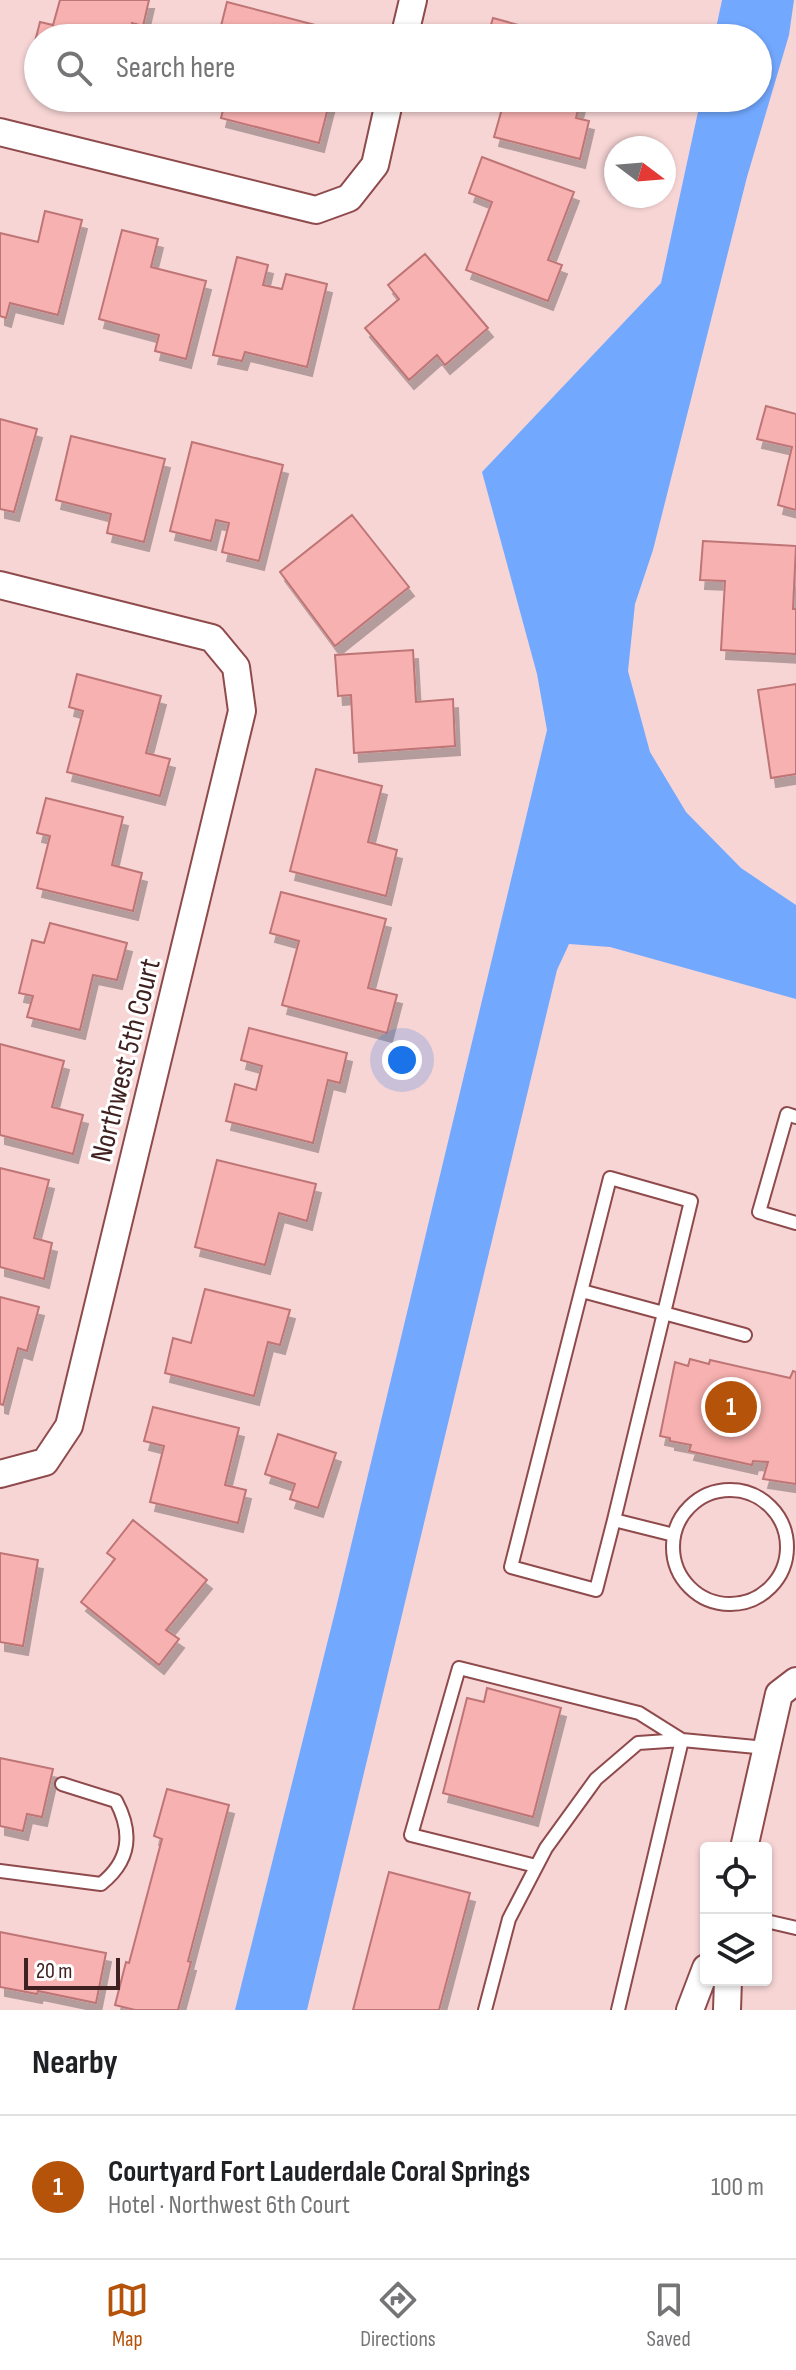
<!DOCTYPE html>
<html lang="en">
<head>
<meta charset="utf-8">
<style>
  :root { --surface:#fff; --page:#f6f6f6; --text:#202124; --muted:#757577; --line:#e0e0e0; --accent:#b45309 }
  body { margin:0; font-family:"Sofia Sans Condensed",sans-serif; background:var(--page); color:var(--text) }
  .controls { position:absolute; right:24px; bottom:24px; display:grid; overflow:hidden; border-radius:8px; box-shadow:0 2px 6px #0004 }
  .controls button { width:72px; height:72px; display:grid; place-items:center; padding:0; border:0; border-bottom:2px solid var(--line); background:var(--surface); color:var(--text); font:40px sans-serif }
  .compass { position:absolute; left:604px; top:136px; width:72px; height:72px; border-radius:50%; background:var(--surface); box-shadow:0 2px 6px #0004; rotate:106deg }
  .scale { position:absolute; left:24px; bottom:20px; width:96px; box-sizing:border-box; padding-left:8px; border:4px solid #3f2121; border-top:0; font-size:22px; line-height:28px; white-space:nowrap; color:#3f2121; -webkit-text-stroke:6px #fff; paint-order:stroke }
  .you { position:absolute; left:402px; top:1060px; width:28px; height:28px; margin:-20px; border:6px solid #fff; border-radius:50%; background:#1a73e8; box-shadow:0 0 0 12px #1a73e833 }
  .badge { display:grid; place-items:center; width:52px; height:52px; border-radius:50%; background:var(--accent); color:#fff; font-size:26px; font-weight:700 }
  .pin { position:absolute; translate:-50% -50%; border:4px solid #fff; box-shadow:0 2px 8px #0006 }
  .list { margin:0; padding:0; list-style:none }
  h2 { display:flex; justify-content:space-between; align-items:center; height:104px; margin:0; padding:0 32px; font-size:34px }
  h2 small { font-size:26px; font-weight:400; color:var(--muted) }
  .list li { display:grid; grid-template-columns:52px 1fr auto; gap:24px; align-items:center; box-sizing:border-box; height:144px; padding:0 32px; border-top:2px solid var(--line) }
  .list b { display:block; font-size:30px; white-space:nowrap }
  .list p { margin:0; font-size:26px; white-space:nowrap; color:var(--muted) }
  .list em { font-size:26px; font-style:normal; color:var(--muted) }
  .icon { flex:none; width:44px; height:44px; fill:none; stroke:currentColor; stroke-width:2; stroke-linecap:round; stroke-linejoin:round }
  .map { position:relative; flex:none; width:796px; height:2010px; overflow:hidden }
  .search { position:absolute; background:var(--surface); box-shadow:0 2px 6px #0004; left:24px; right:24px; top:24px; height:88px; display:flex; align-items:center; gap:20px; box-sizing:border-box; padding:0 28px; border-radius:44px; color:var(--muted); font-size:30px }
  .sheet { height:248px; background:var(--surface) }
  nav { display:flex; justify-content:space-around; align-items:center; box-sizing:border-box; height:112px; border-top:2px solid var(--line); background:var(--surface); font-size:22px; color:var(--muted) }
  nav a { display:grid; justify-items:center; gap:4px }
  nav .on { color:var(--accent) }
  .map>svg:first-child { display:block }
  .water { fill:#73a8ff }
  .building { fill:#f7b1b0; stroke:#bf7576; stroke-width:2; filter:url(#shadow) }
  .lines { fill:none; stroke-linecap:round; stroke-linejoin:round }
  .service-casing { stroke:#8f4a4c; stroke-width:16 }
  .minor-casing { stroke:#8f4a4c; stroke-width:30 }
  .service { stroke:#fff; stroke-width:12 }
  .minor { stroke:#fff; stroke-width:26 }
  .labels { text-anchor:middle; stroke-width:6; stroke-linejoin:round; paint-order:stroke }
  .street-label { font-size:30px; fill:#3f2121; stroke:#fff }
</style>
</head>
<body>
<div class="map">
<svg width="796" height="2010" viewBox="0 0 796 2010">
  <defs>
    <filter id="shadow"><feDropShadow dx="5" dy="9" stdDeviation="0" flood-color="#0004"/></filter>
  </defs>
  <rect width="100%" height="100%" fill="#f7d5d5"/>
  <path class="water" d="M722 0H794L789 35 747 177 653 550 635 604 628 671 650 752 686 812 741 868 796 905V999L610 947 569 944 557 970 307 2010H235L336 1608 547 730 537 674 482 472 661 283 701 98H758V38H714Z"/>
  <path class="building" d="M60 0H149L143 26 132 23 128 38H38V59L31 57 40 22 53 25Z
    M227 2 319 26 315 38H218Z
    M493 18 566 38H487Z
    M226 98H321L330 100 319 143 221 118Z
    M505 98H581L576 118 589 121 580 159 494 137Z
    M482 157 574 192 548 260 562 265 548 301 466 270 492 202 469 193Z
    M45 211 82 220 58 315 10 303 6 318 0 316V233L38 242Z
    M122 230 158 239 151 267 206 281 186 359 155 351 159 335 99 319Z
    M425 254 488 328 445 365 437 355 409 380 365 328 399 299 388 285Z
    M237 257 268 265 263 285 282 289 286 274 327 284 307 367 245 352 242 361 213 355Z
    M766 406 796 414V510L778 505 792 447 757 439Z
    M0 419 37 429 14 512 0 509Z
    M71 436 165 459 144 542 107 533 111 514 56 500Z
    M192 442 283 465 259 561 222 552 229 523 216 520 211 541 170 531Z
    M352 515 409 587 335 646 280 572Z
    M703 541 796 546 793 609H796V654L721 650 725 581 700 580Z
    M413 650 416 702 453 699 455 746 354 753 351 695 338 696 335 655Z
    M77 674 161 696 146 753 170 759 160 796 67 772 83 711 69 707Z
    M796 684V774L771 778 758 690Z
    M316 769 382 786 368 842 397 850 386 896 290 871Z
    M46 798 123 817 112 865 142 873 133 911 37 888 50 836 37 833Z
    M281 892 386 919 368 988 397 995 387 1033 282 1005 299 941 270 933Z
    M50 923 127 943 117 980 93 975 80 1030 27 1017 33 996 19 993 32 940 44 943Z
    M249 1028 347 1053 340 1083 328 1080 313 1143 226 1121 235 1084 256 1090 262 1066 241 1060Z
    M0 1044 64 1061 52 1107 83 1115 73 1154 0 1135Z
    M217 1160 316 1184 307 1221 279 1213 265 1265 195 1247Z
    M0 1168 49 1180 34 1238 52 1243 44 1279 0 1267Z
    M205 1289 290 1310 280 1345 268 1342 254 1396 165 1373 173 1338 191 1343Z
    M0 1297 39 1307 27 1351 18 1348 3 1405 0 1404Z
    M690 1359 709 1364 710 1360 790 1378 793 1371 796 1372V1484L763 1479 768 1462 753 1461 752 1465 689 1451 691 1445 670 1441V1438L660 1436 675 1362 688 1366Z
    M153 1407 239 1428 225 1485 246 1490 238 1523 150 1502 164 1446 144 1441Z
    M278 1434 336 1453 318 1508 290 1499 295 1484 265 1474Z
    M133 1520 207 1580 166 1630 179 1639 159 1665 81 1602 115 1559 107 1553Z
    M0 1553 38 1560 23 1646 0 1642Z
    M487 1688 561 1708 533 1817 443 1793 467 1698 484 1702Z
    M0 1758 53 1769 42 1817 27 1814 23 1831 0 1826Z
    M167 1789 229 1805 188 1961 191 1962 178 2010H135L115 2005 126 1962 129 1963 162 1839 154 1836Z
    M389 1872 470 1893 439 2010H353Z
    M0 1932 106 1953 96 2003 38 1991 37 1994 0 1987Z"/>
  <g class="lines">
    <defs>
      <path id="service" d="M796 1117 787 1114 759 1212 796 1223
        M582 1291 745 1335
        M673 1547a57 57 0 1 1 114 0a57 57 0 1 1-114 0Z
        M614 1520 691 1201 610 1178 511 1567 596 1590 614 1520 674 1535
        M536 1866 411 1835 459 1668 639 1713 682 1740 618 2010
        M0 1871 101 1884C130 1861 133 1833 116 1801L62 1784
        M766 1921 796 1928
        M485 2010 509 1919 546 1848 596 1779 638 1743 682 1740 767 1748"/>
      <path id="minor" d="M404 38 413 0
        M0 132 316 210 349 198 375 165 390 98
        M0 585 212 638 236 667 242 711 69 1426 45 1462 0 1474
        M744 1848 779 1694 796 1681
        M690 2010 706 1968
        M727 2010 728 1980"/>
    </defs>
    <use href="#service" class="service-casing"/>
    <use href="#minor" class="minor-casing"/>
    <use href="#service" class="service"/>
    <use href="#minor" class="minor"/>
  </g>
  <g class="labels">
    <g class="street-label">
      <text transform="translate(125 1060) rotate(-76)" y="10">Northwest 5th Court</text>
    </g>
  </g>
</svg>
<div class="controls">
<button><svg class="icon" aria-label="locate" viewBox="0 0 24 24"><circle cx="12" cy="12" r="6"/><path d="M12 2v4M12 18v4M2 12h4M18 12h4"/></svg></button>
<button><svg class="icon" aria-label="layers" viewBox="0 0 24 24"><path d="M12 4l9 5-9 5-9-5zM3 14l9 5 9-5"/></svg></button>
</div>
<svg class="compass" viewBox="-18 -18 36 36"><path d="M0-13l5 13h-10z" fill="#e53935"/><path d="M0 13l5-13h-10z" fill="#757577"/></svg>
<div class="scale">20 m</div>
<div class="you"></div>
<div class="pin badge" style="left:731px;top:1407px">1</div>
<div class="search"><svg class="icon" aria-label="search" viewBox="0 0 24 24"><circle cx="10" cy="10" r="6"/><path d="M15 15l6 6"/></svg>Search here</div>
</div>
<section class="sheet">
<h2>Nearby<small></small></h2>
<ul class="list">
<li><span class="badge">1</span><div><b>Courtyard Fort Lauderdale Coral Springs</b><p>Hotel · Northwest 6th Court</p></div><em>100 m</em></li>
</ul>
</section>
<nav>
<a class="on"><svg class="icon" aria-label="map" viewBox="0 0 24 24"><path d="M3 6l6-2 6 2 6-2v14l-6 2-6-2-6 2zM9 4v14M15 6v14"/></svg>Map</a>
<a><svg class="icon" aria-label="directions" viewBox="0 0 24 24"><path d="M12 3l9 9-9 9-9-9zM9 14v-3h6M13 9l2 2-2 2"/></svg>Directions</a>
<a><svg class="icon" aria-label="saved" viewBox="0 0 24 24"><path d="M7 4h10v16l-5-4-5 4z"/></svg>Saved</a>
</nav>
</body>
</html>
